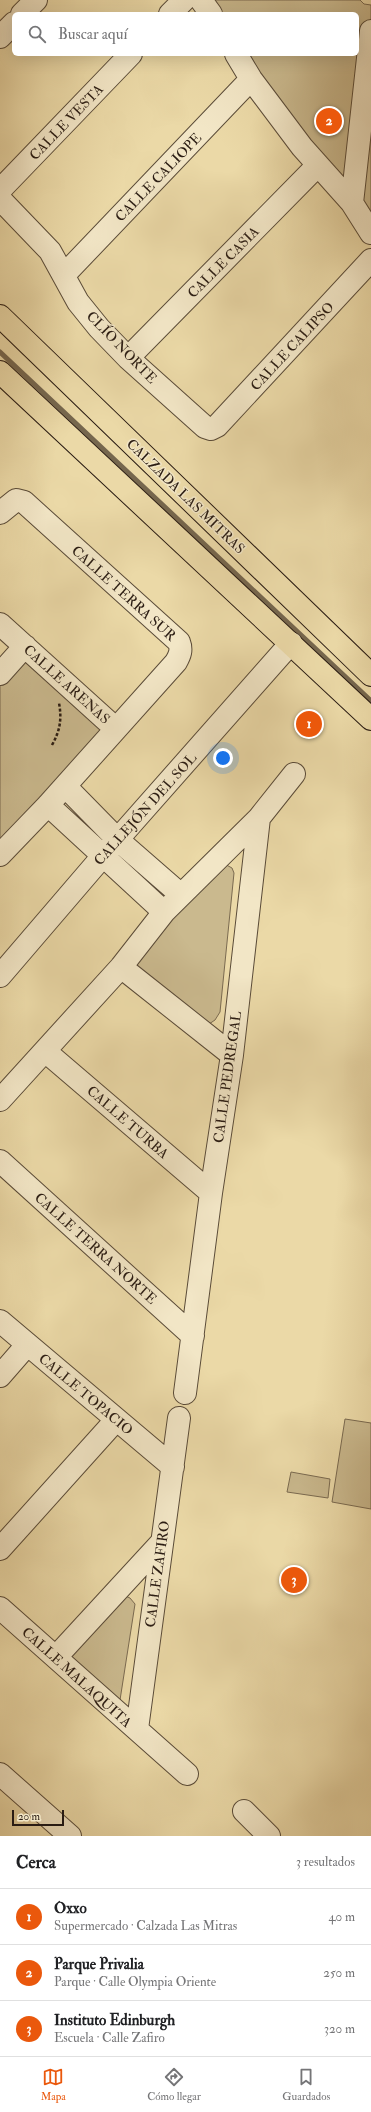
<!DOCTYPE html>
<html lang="es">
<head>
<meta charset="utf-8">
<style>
  :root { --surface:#fff; --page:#f2f2f2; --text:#202124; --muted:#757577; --line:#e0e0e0; --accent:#ea580c }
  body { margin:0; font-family:"IM FELL Double Pica",serif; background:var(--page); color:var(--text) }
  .scale { position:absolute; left:12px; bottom:10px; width:52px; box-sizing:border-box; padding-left:4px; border:2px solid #2a1c13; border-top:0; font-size:11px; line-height:14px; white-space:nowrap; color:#2a1c13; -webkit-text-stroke:3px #f2e6c6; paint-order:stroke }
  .you { position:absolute; left:223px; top:758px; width:14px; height:14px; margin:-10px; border:3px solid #fff; border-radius:50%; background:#1a73e8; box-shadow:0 0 0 6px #1a73e833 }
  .badge { display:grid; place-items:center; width:26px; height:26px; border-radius:50%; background:var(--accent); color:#fff; font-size:13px; font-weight:700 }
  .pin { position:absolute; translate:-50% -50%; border:2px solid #fff; box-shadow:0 1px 4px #0006 }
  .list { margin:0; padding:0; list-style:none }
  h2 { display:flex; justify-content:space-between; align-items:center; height:52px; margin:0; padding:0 16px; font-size:17px }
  h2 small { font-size:13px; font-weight:400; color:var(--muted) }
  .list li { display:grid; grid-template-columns:26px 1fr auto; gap:12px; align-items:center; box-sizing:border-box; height:56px; padding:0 16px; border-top:1px solid var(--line) }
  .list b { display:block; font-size:15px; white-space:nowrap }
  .list p { margin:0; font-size:13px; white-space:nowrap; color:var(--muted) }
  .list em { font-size:13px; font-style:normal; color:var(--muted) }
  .icon { flex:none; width:22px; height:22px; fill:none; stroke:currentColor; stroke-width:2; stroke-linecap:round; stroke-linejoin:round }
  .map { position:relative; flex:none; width:371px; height:1836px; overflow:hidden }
  .search { position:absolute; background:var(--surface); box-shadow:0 4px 16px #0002; left:12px; right:12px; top:12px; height:44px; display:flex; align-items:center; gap:10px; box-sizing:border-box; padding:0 14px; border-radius:6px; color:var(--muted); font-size:15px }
  .sheet { height:220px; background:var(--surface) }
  nav { display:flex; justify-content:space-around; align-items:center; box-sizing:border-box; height:56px; border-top:1px solid var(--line); background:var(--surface); font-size:11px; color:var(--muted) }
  nav a { display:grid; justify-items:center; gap:2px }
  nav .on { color:var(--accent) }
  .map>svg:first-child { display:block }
  .green { fill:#cab98e; stroke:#7a6a50 }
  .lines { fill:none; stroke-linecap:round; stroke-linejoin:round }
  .stream { stroke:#76674e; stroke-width:5 }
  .minor-casing { stroke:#5a4b38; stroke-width:24 }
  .major-casing { stroke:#2a1c13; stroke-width:24 }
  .path { stroke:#2a1c13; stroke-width:2.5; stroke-dasharray:3 2; stroke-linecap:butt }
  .minor { stroke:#f2e6c6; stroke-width:22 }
  .major { stroke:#ebd9a7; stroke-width:22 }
  .labels { text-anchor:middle; stroke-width:3; stroke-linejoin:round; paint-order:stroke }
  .street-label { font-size:14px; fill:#2a1c13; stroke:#f2e6c6 }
</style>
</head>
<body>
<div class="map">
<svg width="371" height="1836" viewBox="0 0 371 1836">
  <rect width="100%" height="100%" fill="#ebd9a7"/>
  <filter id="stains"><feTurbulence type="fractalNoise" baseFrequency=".005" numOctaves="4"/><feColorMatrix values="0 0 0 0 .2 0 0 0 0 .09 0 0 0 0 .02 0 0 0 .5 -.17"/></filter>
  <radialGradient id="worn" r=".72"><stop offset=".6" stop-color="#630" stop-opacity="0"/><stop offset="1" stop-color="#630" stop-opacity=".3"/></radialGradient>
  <path class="green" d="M206 0H360L364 4 371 5V218L240 54H357V14H215Z
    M25 646 115 728 0 855V674Z
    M221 862 232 868 234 873 220 1012 215 1020 206 1026 136 969V953Z
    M345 1419 371 1423V1509L332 1502Z
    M291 1472 330 1479 328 1498 287 1492Z
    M123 1595 130 1598 135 1604 120 1700 67 1654Z"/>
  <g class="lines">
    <path class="stream" d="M0 352 371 701"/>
    <defs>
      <path id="minor" d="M201 0 211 14
        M22 14 36 0
        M170 14 184 0
        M0 37 14 23
        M236 54 251 79 302 147 352 203 371 233
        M0 190 131 54
        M0 199 50 251 78 302 99 328 128 358 205 427 211 429 217 426 371 260
        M352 203 371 31
        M64 275 251 79
        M128 358 318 165
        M0 513 16 500 24 502 179 642C182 650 180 655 176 662L48 805 0 855
        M0 624 115 728
        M0 674 25 646
        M65 786 118 840 180 894
        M48 805 164 912
        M121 967 232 1055
        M0 976 102 857 291 643
        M45 1051 211 1193
        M0 1100 121 967 164 912 259 818 294 774
        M0 1161 193 1336
        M0 1321 173 1467
        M0 1376 27 1345
        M185 1393 211 1193 232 1055 259 818
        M0 1549 116 1420
        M0 1608 187 1774
        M56 1657 161 1543
        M137 1729 179 1418
        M0 1774 70 1836
        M244 1811 269 1836"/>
      <path id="major" d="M0 316 371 675
        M0 372 371 719"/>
    </defs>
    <use href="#minor" class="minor-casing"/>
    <use href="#major" class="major-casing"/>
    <path class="path" d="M52 745C60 731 62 719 59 703"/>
    <use href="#minor" class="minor"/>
    <use href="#major" class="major"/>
  </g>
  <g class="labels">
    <g class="street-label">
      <text transform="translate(66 122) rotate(-46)" y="5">CALLE VESTA</text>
      <text transform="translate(158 177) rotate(-46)" y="5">CALLE CALIOPE</text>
      <text transform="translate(223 262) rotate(-45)" y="5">CALLE CASIA</text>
      <text transform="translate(292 346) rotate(-47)" y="5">CALLE CALIPSO</text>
      <text transform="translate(122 347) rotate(46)" y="5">CLÍO NORTE</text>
      <text transform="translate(186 496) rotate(44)" y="5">CALZADA LAS MITRAS</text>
      <text transform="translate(124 593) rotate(42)" y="5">CALLE TERRA SUR</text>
      <text transform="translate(67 684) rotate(42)" y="5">CALLE ARENAS</text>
      <text transform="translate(145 809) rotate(-48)" y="5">CALLEJÓN DEL SOL</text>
      <text transform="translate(227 1077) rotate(-82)" y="5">CALLE PEDREGAL</text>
      <text transform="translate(128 1122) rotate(41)" y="5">CALLE TURBA</text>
      <text transform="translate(96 1248) rotate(42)" y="5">CALLE TERRA NORTE</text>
      <text transform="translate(86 1394) rotate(40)" y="5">CALLE TOPACIO</text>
      <text transform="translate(157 1574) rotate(-82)" y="5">CALLE ZAFIRO</text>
      <text transform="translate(77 1677) rotate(42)" y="5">CALLE MALAQUITA</text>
    </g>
  </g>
  <rect width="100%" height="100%" filter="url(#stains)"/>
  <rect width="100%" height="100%" fill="url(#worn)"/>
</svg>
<div class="scale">20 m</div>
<div class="you"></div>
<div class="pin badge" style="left:309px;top:724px">1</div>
<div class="pin badge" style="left:329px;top:121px">2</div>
<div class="pin badge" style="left:294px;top:1580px">3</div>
<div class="search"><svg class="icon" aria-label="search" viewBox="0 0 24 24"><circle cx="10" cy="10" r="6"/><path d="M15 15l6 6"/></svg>Buscar aquí</div>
</div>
<section class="sheet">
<h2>Cerca<small>3 resultados</small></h2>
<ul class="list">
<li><span class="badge">1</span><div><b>Oxxo</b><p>Supermercado · Calzada Las Mitras</p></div><em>40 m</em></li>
<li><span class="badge">2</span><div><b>Parque Privalia</b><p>Parque · Calle Olympia Oriente</p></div><em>250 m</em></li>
<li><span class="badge">3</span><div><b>Instituto Edinburgh</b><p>Escuela · Calle Zafiro</p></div><em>320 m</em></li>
</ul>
</section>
<nav>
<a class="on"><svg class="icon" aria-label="map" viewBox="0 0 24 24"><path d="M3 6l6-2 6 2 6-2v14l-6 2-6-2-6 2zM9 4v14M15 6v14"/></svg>Mapa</a>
<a><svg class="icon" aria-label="directions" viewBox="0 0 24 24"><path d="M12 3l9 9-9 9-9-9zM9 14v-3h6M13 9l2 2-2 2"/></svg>Cómo llegar</a>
<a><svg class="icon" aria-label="saved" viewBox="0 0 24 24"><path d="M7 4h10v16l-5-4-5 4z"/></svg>Guardados</a>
</nav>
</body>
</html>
